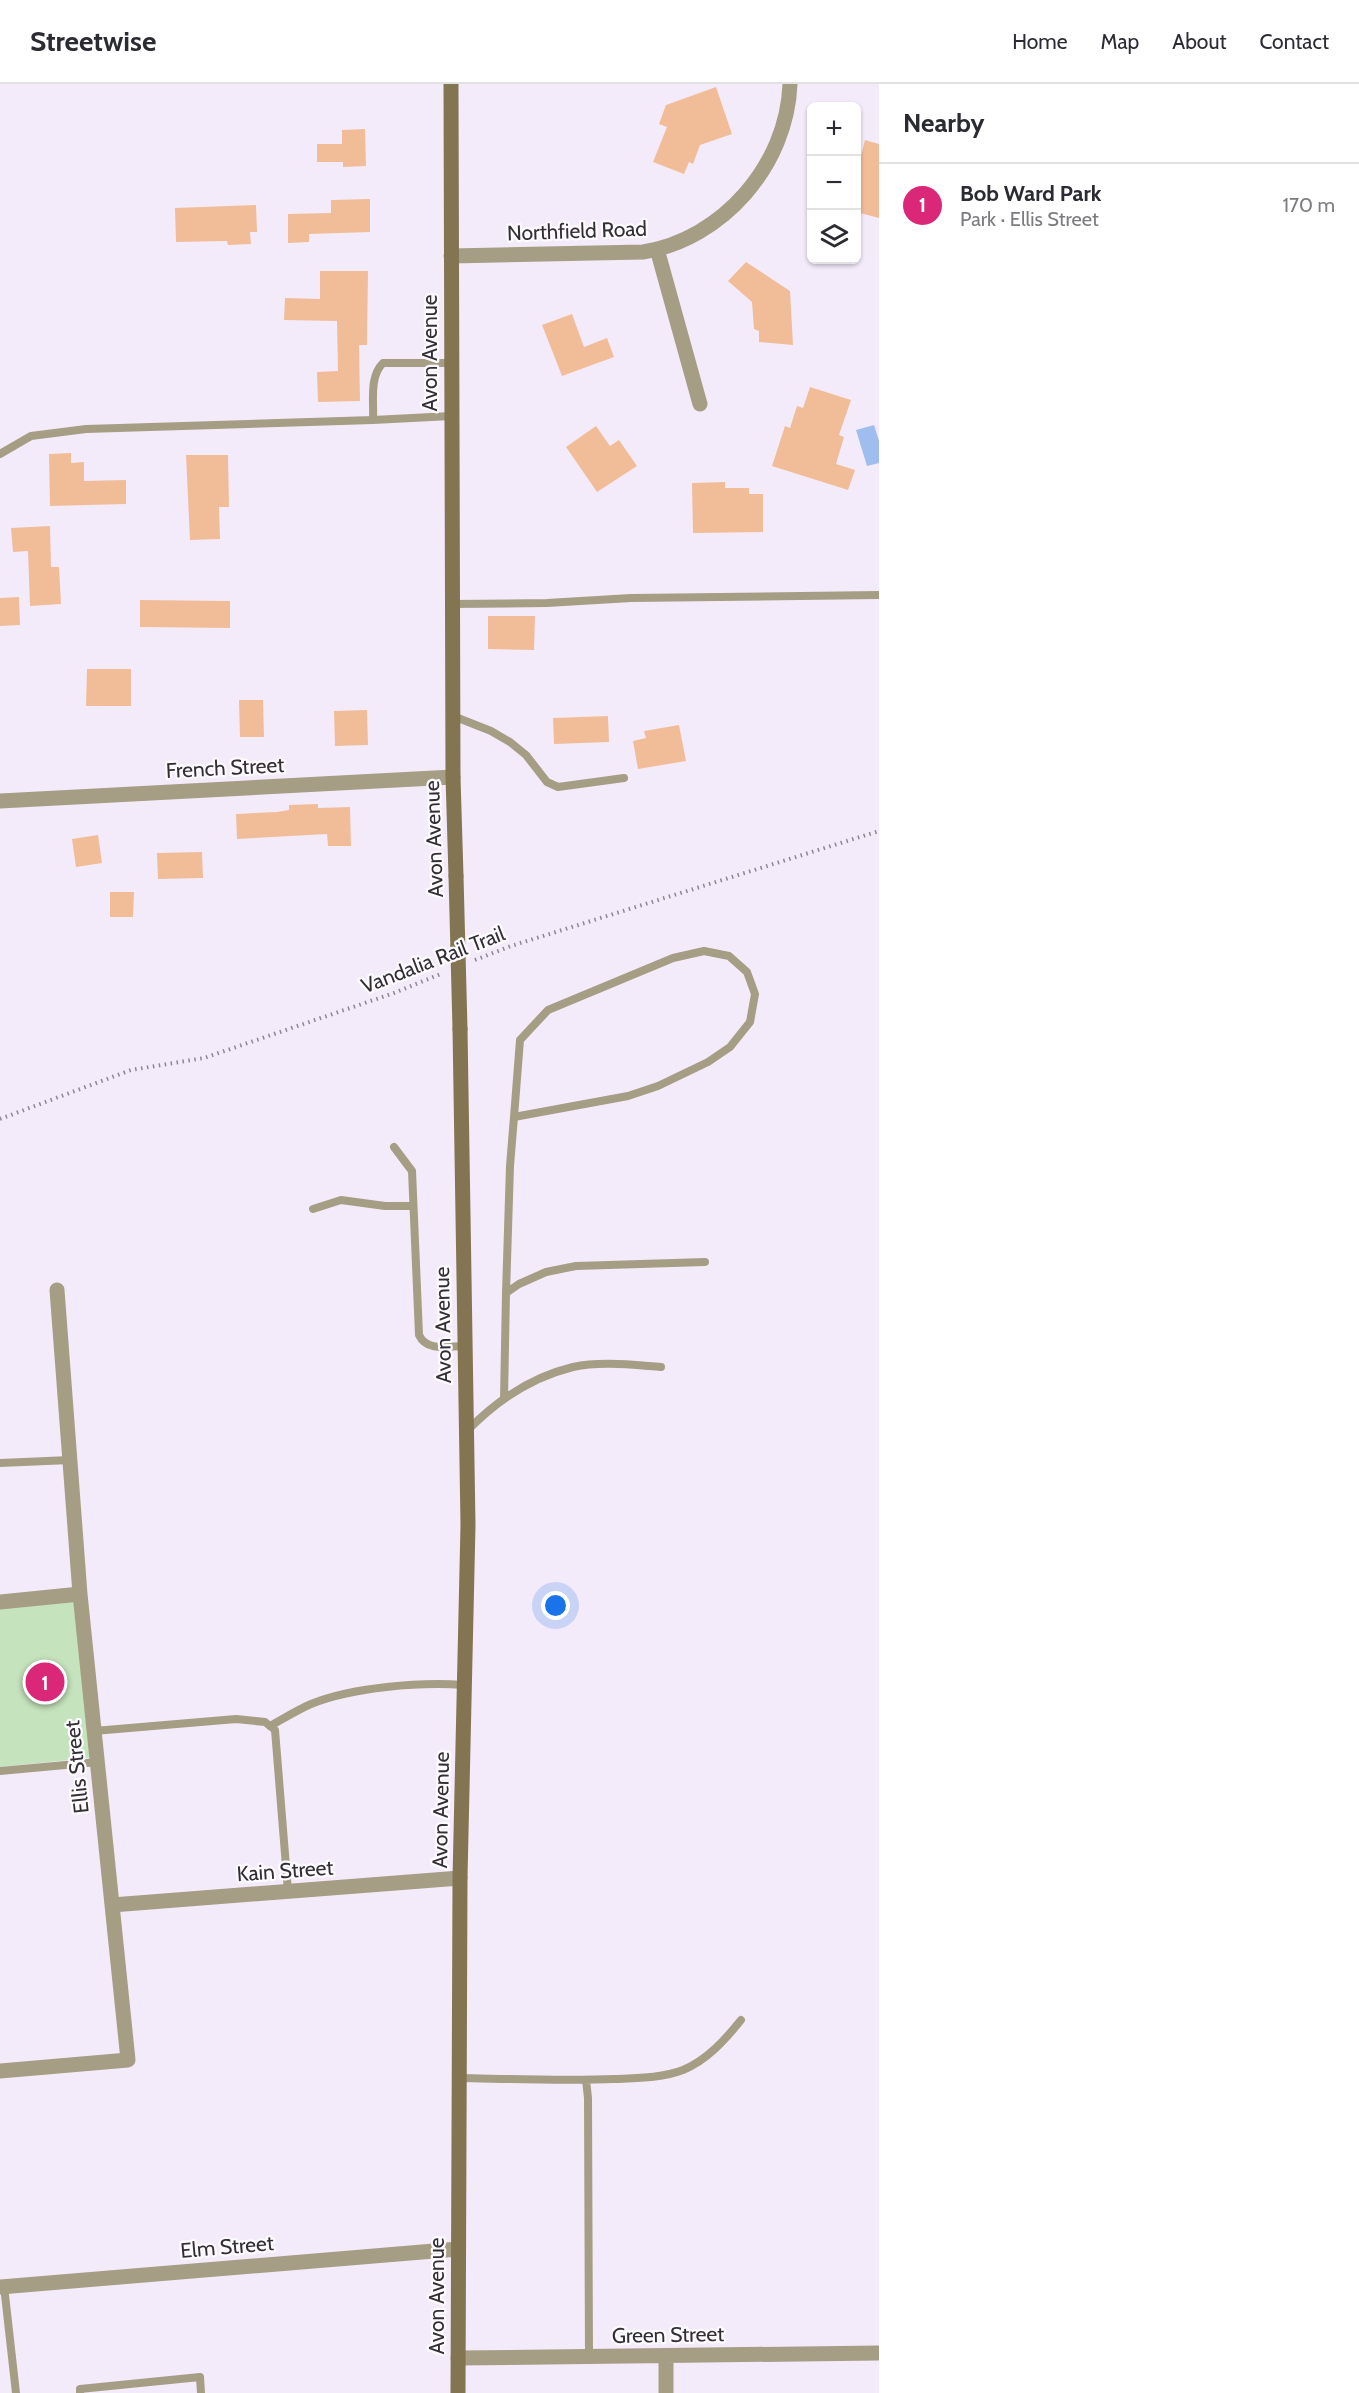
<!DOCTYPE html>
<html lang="en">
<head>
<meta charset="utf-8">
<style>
  :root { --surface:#fff; --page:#f2f2f3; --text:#2b2b33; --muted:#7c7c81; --line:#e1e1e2; --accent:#db2777 }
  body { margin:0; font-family:Cabin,sans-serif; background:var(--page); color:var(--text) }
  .controls { position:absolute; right:18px; top:18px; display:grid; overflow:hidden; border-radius:9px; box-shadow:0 2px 4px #0004 }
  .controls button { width:54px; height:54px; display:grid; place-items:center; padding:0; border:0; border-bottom:2px solid var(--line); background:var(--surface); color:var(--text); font:30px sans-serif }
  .you { position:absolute; left:556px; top:1522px; width:21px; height:21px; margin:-15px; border:4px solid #fff; border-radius:50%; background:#1a73e8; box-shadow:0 0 0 9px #1a73e833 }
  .badge { display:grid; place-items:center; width:39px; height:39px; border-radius:50%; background:var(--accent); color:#fff; font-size:20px; font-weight:700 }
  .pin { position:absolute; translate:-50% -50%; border:3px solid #fff; box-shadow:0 2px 6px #0006 }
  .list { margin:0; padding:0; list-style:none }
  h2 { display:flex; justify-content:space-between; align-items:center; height:78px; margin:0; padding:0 24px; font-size:26px }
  h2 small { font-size:20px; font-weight:400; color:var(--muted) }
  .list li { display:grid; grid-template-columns:39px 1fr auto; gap:18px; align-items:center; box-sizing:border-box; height:84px; padding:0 24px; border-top:2px solid var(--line) }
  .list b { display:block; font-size:22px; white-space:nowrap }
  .list p { margin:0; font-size:20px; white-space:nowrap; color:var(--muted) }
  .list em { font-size:20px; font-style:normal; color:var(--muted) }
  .icon { flex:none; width:33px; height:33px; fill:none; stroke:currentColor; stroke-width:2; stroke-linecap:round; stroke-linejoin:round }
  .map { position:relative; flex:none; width:879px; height:2309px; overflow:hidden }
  header { display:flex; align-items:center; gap:36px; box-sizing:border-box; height:84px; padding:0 30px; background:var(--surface); border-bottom:2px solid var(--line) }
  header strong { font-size:28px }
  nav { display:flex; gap:33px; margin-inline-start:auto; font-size:21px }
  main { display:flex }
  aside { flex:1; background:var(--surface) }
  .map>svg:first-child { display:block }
  .green { fill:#c5e3bc }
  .water { fill:#a0bdef }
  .building { fill:#f1bd99 }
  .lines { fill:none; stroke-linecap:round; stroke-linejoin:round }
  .path { stroke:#8d8791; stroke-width:4; stroke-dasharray:1.5 4.5; stroke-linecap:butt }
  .service { stroke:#a69d85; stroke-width:8 }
  .minor { stroke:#a69d85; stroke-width:15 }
  .secondary { stroke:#837552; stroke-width:15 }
  .secondary-bridge { stroke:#837552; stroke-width:15 }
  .labels { text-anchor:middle; stroke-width:4.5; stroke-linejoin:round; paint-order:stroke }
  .street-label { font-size:21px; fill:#312e34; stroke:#fdfbfe }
</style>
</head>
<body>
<header>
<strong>Streetwise</strong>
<nav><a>Home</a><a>Map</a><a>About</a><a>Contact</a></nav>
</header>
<main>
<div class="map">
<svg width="879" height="2309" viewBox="0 0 879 2309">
  <rect width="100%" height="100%" fill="#f4ebfa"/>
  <path class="green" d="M81 1515 98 1673 0 1683V1524Z"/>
  <path class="water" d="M874 341 879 357V379L867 382 856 346Z"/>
  <path class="building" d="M716 3 732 50 700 61 693 80 689 78 684 90 653 78 667 43 659 40 666 21Z
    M365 45 366 82 343 83V78H317V60H342V46Z
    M865 56 879 60V134L856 128V71L861 72Z
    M370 115V148L309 150V158L288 159V130L331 129V116Z
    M256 121 257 148H250L251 160 228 161 227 157 176 158 175 124Z
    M746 178 790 207 793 261 759 258V247L754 245 752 218 728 197Z
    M320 187H368L367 261H359L360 317 318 318 317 288 338 287 337 237 284 236 285 214 320 215Z
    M572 230 584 263 607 254 614 273 562 292 542 241Z
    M810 303 851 316 839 351 844 353 836 380 855 386 848 406 772 382 785 342 790 344 797 322 803 324Z
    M596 342 610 362 619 356 637 382 597 408 566 363Z
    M71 369V379L84 378V397L126 396V420L50 422 49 370Z
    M186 371H228L229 423H219L220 455 190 456Z
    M725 398V404H749V410H763V448L693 449 692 399Z
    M50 442 51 483H59L61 520 30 522 28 467 13 468 11 444Z
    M19 513 20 541 0 542V514Z
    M140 516 230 517V544L140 543Z
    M488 532H535L534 566 488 565Z
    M87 585H131V622H86Z
    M239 616H263L264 653H240Z
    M367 626 368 661 335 662 334 627Z
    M608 632 609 658 554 660 553 634Z
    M679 641 686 677 638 685 633 657 646 654 644 647Z
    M318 720V724L350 723 351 762H328L327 750 237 755 236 730 277 728 289 726V721Z
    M98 751 102 779 76 783 72 755Z
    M202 768 203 794 158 795 157 769Z
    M110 808H134L133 833H110Z"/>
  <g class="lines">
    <path class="path" d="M475 876 511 862 879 747
      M0 1035 131 986 204 974 394 909 443 889"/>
    <path class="service" d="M451 279H383C369 293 374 317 373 336L451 332
      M0 370 31 352 86 345 373 336
      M452 520 547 519 631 514 879 511
      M453 632 491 647 510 658 526 671 547 698 558 703 624 694
      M394 1063 412 1087 419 1251C427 1268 447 1262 465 1262
      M313 1125 341 1116 385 1122H413
      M506 1209 510 1082 514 1033 520 956 548 926 673 874 704 867 729 872 747 888 755 910 750 938 730 963 708 978 658 1002 628 1012 514 1033
      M504 1315 506 1209 519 1200 546 1188 576 1182 705 1178
      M467 1347C496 1317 532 1293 573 1283 601 1277 633 1281 661 1283
      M0 1379 70 1376
      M270 1642C283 1635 297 1626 311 1620 353 1603 420 1598 464 1601
      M94 1647 236 1635 265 1638 275 1646 288 1807
      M0 1687 98 1678
      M459 1994C511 1995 563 1997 615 1995 637 1994 662 1994 683 1986 707 1976 725 1956 741 1936
      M586 1996 588 2014 589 2273
      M4 2202 16 2309
      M80 2309V2305L200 2293 201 2309"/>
    <path class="minor" d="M657 165 700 320
      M451 172 643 168C723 155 787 81 790 0
      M0 717 453 693
      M0 1518 80 1510
      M112 1821 460 1794
      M0 1987 128 1976 80 1510 57 1206
      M0 2203 458 2165
      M458 2274 879 2269
      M666 2309V2272"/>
    <path class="secondary" d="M451 0 453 693 456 792
      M458 2309 460 1794 468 1441 460 945"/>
    <path class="secondary-bridge" d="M456 792 460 945"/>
  </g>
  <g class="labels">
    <g class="street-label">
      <text transform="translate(577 147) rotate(-2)" y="7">Northfield Road</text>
      <text transform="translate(430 269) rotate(-90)" y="7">Avon Avenue</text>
      <text transform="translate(225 684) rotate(-3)" y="7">French Street</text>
      <text transform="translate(434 755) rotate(-92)" y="7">Avon Avenue</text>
      <text transform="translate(433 876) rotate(-21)" y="7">Vandalia Rail Trail</text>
      <text transform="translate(443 1241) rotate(-91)" y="7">Avon Avenue</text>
      <text transform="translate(77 1683) rotate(-96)" y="7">Ellis Street</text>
      <text transform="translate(441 1726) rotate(-89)" y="7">Avon Avenue</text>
      <text transform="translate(285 1787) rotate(-4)" y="7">Kain Street</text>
      <text transform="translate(227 2163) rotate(-5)" y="7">Elm Street</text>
      <text transform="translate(437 2212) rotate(-90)" y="7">Avon Avenue</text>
      <text transform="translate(668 2251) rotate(-1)" y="7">Green Street</text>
    </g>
  </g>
</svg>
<div class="controls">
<button>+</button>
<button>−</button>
<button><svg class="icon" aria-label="layers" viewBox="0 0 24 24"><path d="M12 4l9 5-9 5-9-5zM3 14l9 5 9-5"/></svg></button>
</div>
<div class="you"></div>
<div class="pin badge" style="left:45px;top:1598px">1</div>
</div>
<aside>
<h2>Nearby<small></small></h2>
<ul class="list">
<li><span class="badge">1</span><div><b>Bob Ward Park</b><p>Park · Ellis Street</p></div><em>170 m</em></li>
</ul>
</aside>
</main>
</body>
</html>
